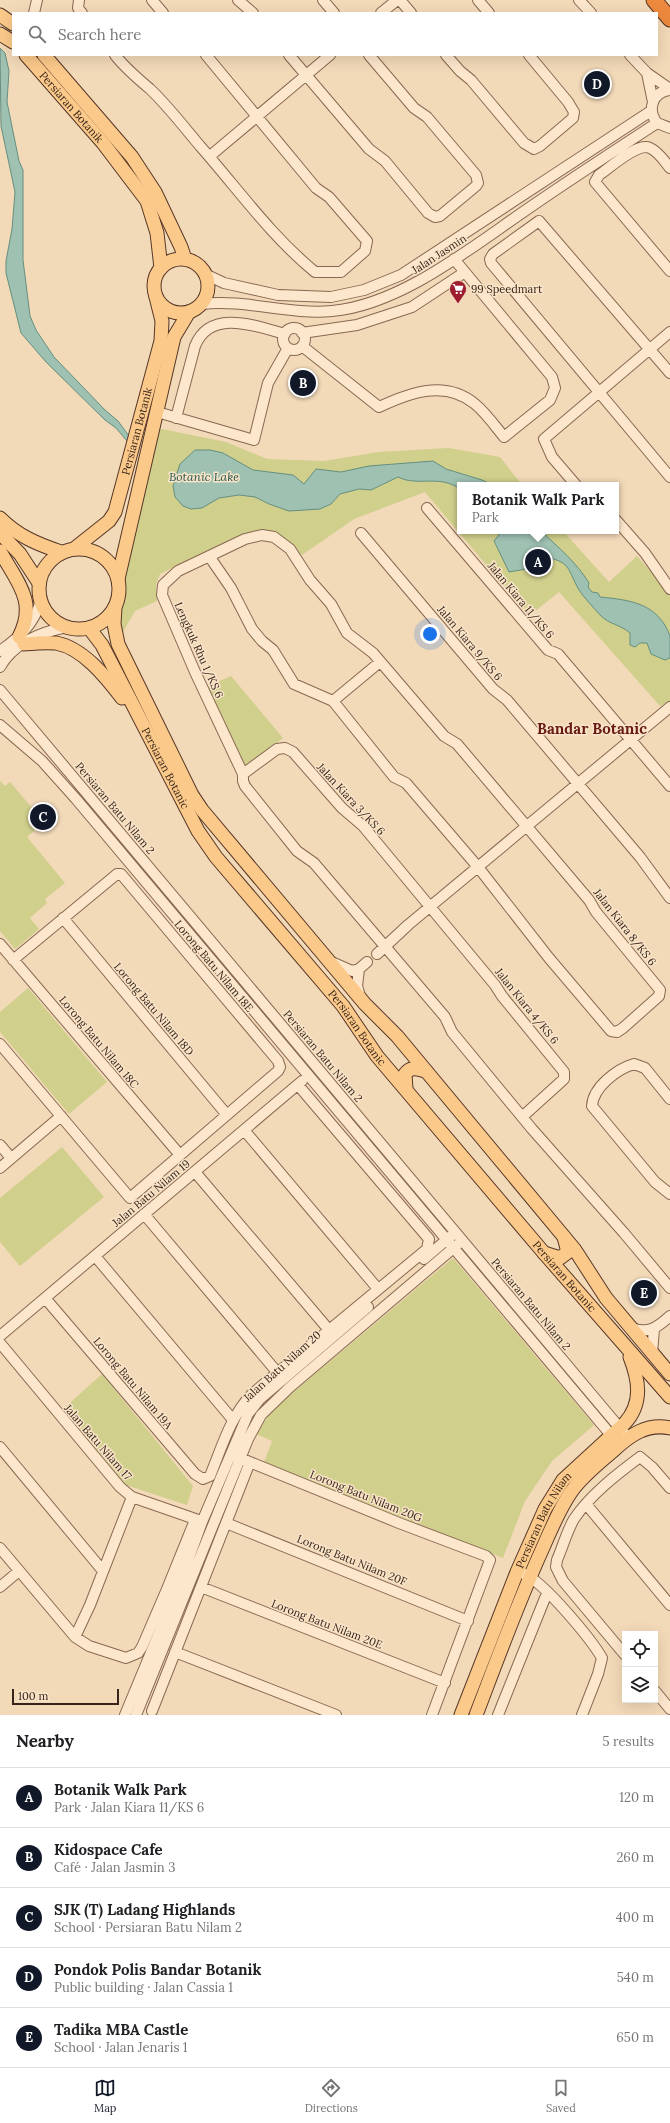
<!DOCTYPE html>
<html lang="en">
<head>
<meta charset="utf-8">
<style>
  :root { --surface:#fff; --page:#f2f2f2; --text:#202124; --muted:#757577; --line:#e0e0e0; --accent:#111827 }
  body { margin:0; font-family:Lora,serif; background:var(--page); color:var(--text) }
  .controls { position:absolute; right:12px; bottom:12px; display:grid; overflow:hidden; border-radius:0px; box-shadow:0 4px 16px #0002 }
  .controls button { width:36px; height:36px; display:grid; place-items:center; padding:0; border:0; border-bottom:1px solid var(--line); background:var(--surface); color:var(--text); font:20px sans-serif }
  .scale { position:absolute; left:12px; bottom:10px; width:107px; box-sizing:border-box; padding-left:4px; border:2px solid #362319; border-top:0; font-size:11px; line-height:14px; white-space:nowrap; color:#362319; -webkit-text-stroke:3px #f9e4c8; paint-order:stroke }
  .you { position:absolute; left:430px; top:634px; width:14px; height:14px; margin:-10px; border:3px solid #fff; border-radius:50%; background:#1a73e8; box-shadow:0 0 0 6px #1a73e833 }
  .badge { display:grid; place-items:center; width:26px; height:26px; border-radius:50%; background:var(--accent); color:#fff; font-size:13px; font-weight:700 }
  .pin { position:absolute; translate:-50% -50%; border:2px solid #fff; box-shadow:0 1px 4px #0006 }
  .popup { position:absolute; left:457px; top:482px; width:162px; height:52px; box-sizing:border-box; display:grid; place-content:center; border-radius:0px; background:var(--surface); filter:drop-shadow(0 1px 3px #0005); font-size:13px; white-space:nowrap; color:var(--muted) }
  .popup b { font-size:15px; color:var(--text) }
  .popup::after { content:''; position:absolute; left:50%; top:100%; margin-left:-8px; border:8px solid transparent; border-top-color:var(--surface) }
  .list { margin:0; padding:0; list-style:none }
  h2 { display:flex; justify-content:space-between; align-items:center; height:52px; margin:0; padding:0 16px; font-size:17px }
  h2 small { font-size:13px; font-weight:400; color:var(--muted) }
  .list li { display:grid; grid-template-columns:26px 1fr auto; gap:12px; align-items:center; box-sizing:border-box; height:60px; padding:0 16px; border-top:1px solid var(--line) }
  .list b { display:block; font-size:15px; white-space:nowrap }
  .list p { margin:0; font-size:13px; white-space:nowrap; color:var(--muted) }
  .list em { font-size:13px; font-style:normal; color:var(--muted) }
  .icon { flex:none; width:22px; height:22px; fill:none; stroke:currentColor; stroke-width:2; stroke-linecap:round; stroke-linejoin:round }
  .map { position:relative; flex:none; width:670px; height:1715px; overflow:hidden }
  .search { position:absolute; background:var(--surface); box-shadow:0 4px 16px #0002; left:12px; right:12px; top:12px; height:44px; display:flex; align-items:center; gap:10px; box-sizing:border-box; padding:0 14px; border-radius:0px; color:var(--muted); font-size:15px }
  .sheet { height:352px; background:var(--surface) }
  nav { display:flex; justify-content:space-around; align-items:center; box-sizing:border-box; height:56px; border-top:1px solid var(--line); background:var(--surface); font-size:11px; color:var(--muted) }
  nav a { display:grid; justify-items:center; gap:2px }
  nav .on { color:var(--accent) }
  .map>svg:first-child { display:block }
  .green { fill:#d0cf8c }
  .water { fill:#9ec1b2; stroke:#658f7f }
  .lines { fill:none; stroke-linecap:round; stroke-linejoin:round }
  .minor-casing { stroke:#896852; stroke-width:12 }
  .major-casing { stroke:#563727; stroke-width:15 }
  .highway-casing { stroke:#563727; stroke-width:17 }
  .minor { stroke:#fce7cc; stroke-width:10 }
  .major { stroke:#fbc98a; stroke-width:13 }
  .highway { stroke:#ec893e; stroke-width:15 }
  .labels { text-anchor:middle; stroke-width:3; stroke-linejoin:round; paint-order:stroke }
  .street-label { font-size:11px; fill:#362319; stroke:#f9e4c8 }
  .poi-label { font-size:11px; fill:#362319; stroke:#f9e4c8; text-anchor:start }
  .water-label { font-size:12px; font-style:italic; fill:#26584e; stroke:#f9e4c8 }
  .district-label { font-size:15px; font-weight:bold; fill:#671b14; stroke:#f9e4c8 }
</style>
</head>
<body>
<div class="map">
<svg width="670" height="1715" viewBox="0 0 670 1715">
  <rect width="100%" height="100%" fill="#f2d9b8"/>
  <path class="green" d="M157 428 226 442 267 459 324 461 379 452 449 448 500 457 522 485H460V531H563L609 582 637 556 670 594V701L660 706 559 592 529 616 425 492 354 519 302 555 269 530 215 547 160 574 156 584 157 601 135 611 120 637 117 607Z
    M231 676 283 738 247 767 241 765 206 687Z
    M0 781 5 786 10 782 44 822 27 837 65 883 45 899 47 903 30 918 39 929 15 949 0 931Z
    M28 988 107 1082 69 1114 0 1032V1012Z
    M62 1147 104 1197 20 1266 0 1242V1198Z
    M453 1258 594 1425 552 1461 525 1501 503 1558 264 1462 272 1441 254 1433 278 1405Z
    M102 1374 193 1486 187 1505 126 1485 63 1409Z"/>
  <path class="water" d="M0 48 5 53 9 71 7 102 19 161 23 170V260L30 316 36 330 54 357 105 410 118 421 129 436 127 441 116 428 105 420 46 362 21 333 6 273V261L12 229 15 192 1 126Z
    M195 450H210L223 453 253 470 293 475 304 484 316 469 341 472 369 466 433 461 446 469 482 480 492 485H460V489C439 474 418 487 398 477L371 490 359 489 340 494 331 504 320 509 289 511 269 504 255 497 239 495 219 498 202 508 191 509 183 506 175 497 173 486 180 464Z
    M498 531H541C558 547 577 563 589 583L588 587 592 592 598 593 600 597C630 600 658 603 670 636 670 642 670 651 670 658L665 660 651 654 647 643H640L635 647 630 645V633C621 625 609 624 601 616 594 608 585 599 579 590 566 567 572 562 541 556L533 560 534 566 528 571 526 569 509 572 494 541 499 535Z"/>
  <g class="lines">
    <defs>
      <path id="minor" d="M79 0 78 8 82 13
        M152 0 163 13
        M238 0 253 13
        M323 0 334 13
        M400 0 411 13
        M478 0 489 13
        M579 0 591 13
        M34 13 37 0
        M381 13 397 0
        M115 55C125 68 137 78 150 89 168 106 184 127 200 146 238 189 270 235 315 272H341L365 251 367 241 329 197 316 188 206 55
        M289 55 369 149 385 161 428 213 435 217 440 216 476 186 478 183 476 175 427 117 414 108 369 55
        M446 55 460 71 471 80 524 143 534 149 540 146 573 118 574 112 568 102 529 55
        M630 55 647 73 670 89
        M647 73 653 102
        M670 90C652 92 647 110 657 123L670 128
        M210 156 330 55
        M670 168C664 161 659 152 650 148 637 142 610 168 599 175L595 182 670 271
        M207 275 224 283 278 295 331 297 364 290 401 275 651 111
        M202 304C245 299 289 315 332 311 401 305 473 246 529 208 571 179 614 151 657 123
        M283 339a11 11 0 1 1 22 0a11 11 0 1 1-22 0Z
        M302 333 357 325 412 307 465 272
        M302 346 379 407C409 393 445 379 475 404 486 413 495 426 504 437L550 400 555 388 552 377 454 259
        M670 373 539 221 493 254 490 259 491 263 670 477
        M157 412 254 440 268 383 288 348
        M176 418 195 346C210 308 256 326 285 334
        M576 485 552 457 544 439 670 332
        M427 508 548 650 558 654 670 786
        M616 520 645 553 670 589
        M361 533 493 689 507 700 640 857 670 898
        M209 556 231 588 252 629 262 641 273 650 294 684 333 701 394 777 406 783 478 867 549 958 611 1031 617 1032 623 1028 659 996 660 990 596 912 589 900 457 744 444 736 373 653 347 633 331 604 310 580 290 549 274 537 262 535 245 539 178 571 163 585 162 595 195 672 243 774
        M0 651C20 637 33 625 41 601
        M0 667C13 643 42 632 67 627
        M0 690 624 1433
        M333 701 380 662
        M0 725 42 761 76 799 616 1441
        M243 774V781L245 786 297 851 314 863 445 1017 452 1032 532 1129 624 1233 670 1288
        M243 774 277 749 285 748 293 752 342 808 363 826 495 985 502 996 564 1072V1079L522 1117
        M63 918 227 1115
        M0 944 180 1155
        M377 954 408 925 670 707
        M334 963 352 971 359 969 367 962
        M359 969 357 986 360 996
        M0 1044 130 1198 278 1071 280 1067 278 1061 121 874H117L13 960
        M670 1099 645 1068 634 1064C617 1069 593 1087 592 1106L655 1182 670 1194
        M244 1130 378 1289
        M0 1145 11 1158
        M0 1168 61 1116
        M195 1172 329 1330
        M144 1214 282 1378
        M95 1256 233 1420
        M424 1259 451 1236
        M45 1298 195 1474 203 1479 210 1476C222 1447 230 1417 252 1394L427 1249 429 1239 298 1085
        M630 1327C647 1335 657 1328 670 1316
        M0 1336 302 1081
        M0 1343 120 1487 132 1497 201 1521
        M652 1353 654 1329
        M0 1447 103 1571
        M235 1456 399 1523 486 1556 490 1560 432 1715
        M586 1504 670 1605
        M226 1523 468 1621
        M0 1548 75 1637 89 1646 126 1658 138 1653 142 1647 167 1589 195 1520
        M524 1574C544 1582 591 1639 602 1658L598 1674 582 1715
        M0 1587 19 1571
        M201 1587 445 1683
        M75 1637 90 1605 132 1497
        M175 1652 336 1715
        M625 1655 563 1581 556 1567 557 1560C563 1546 567 1531 574 1519 590 1495 617 1474 640 1457L652 1467 670 1488
        M655 1691 670 1709
        M152 1711 250 1462
        M125 1715 179 1585 202 1522 248 1414 260 1399 368 1307
        M136 1715 248 1439 261 1415 290 1387 457 1245
        M498 1715 547 1593"/>
      <g id="major">
        <path d="M0 15 13 24"/>
        <path d="M0 34 13 42"/>
        <path id="s1" d="M26 55 103 143 147 201 157 233 161 268"/>
        <path d="M44 55 132 157 155 192 181 247 185 259"/>
        <circle cx="181" cy="286" r="27"/>
        <path d="M0 518C18 536 37 544 61 552"/>
        <path d="M0 533 20 554 39 583"/>
        <path id="s2" d="M75 548 109 521 115 512 161 341 162 321 156 297"/>
        <circle cx="79" cy="589" r="40"/>
        <path d="M0 551C16 581 38 601 19 637"/>
        <path d="M118 579 174 337 189 312"/>
        <path d="M115 607 114 624 118 644 192 795 202 810 365 1004 397 1036 575 1250 606 1298 670 1374"/>
        <path id="s3" d="M89 628 102 645 198 831 216 857 343 1006 377 1056 544 1253 670 1397"/>
        <path d="M24 644C35 643 45 642 56 643 83 648 106 677 122 698"/>
        <path d="M406 1089 405 1074C411 1066 417 1069 426 1071"/>
        <path d="M544 1253 560 1258 568 1252 564 1237"/>
        <path id="s4" d="M461 1715 517 1572 545 1509 563 1480 625 1423C643 1403 639 1380 630 1357"/>
        <path d="M476 1715C497 1660 517 1605 541 1552 550 1532 558 1511 571 1492 582 1476 599 1463 614 1450 630 1435 647 1423 670 1428"/>
      </g>
      <path id="highway" d="M654 0 670 19"/>
    </defs>
    <use href="#minor" class="minor-casing"/>
    <use href="#major" class="major-casing"/>
    <use href="#highway" class="highway-casing"/>
    <use href="#minor" class="minor"/>
    <use href="#major" class="major"/>
    <use href="#highway" class="highway"/>
  </g>
  <defs>
    <symbol id="supermarket-pin" viewBox="-11 -11 22 30"><path d="M0 17L-7.5 6A9.5 9.5 0 1 1 7.5 6Z" fill="#9d1d2e" stroke="#f9e4c8"/><path d="M-6-5.5h2.5l.6 2H6L4.5 2H-2.5L-4.4-4H-6ZM-1.5 3.2a1.3 1.3 0 1 0 .1 0ZM3 3.2a1.3 1.3 0 1 0 .1 0Z" fill="#fff"/></symbol>
  </defs>
  <g fill-rule="evenodd">
    <use href="#supermarket-pin" x="448" y="279" width="20" height="27"/>
  </g>
  <g class="labels">
    <g class="street-label">
      <text dy="4" stroke="none"><textPath href="#s1" startOffset="69">Persiaran Botanik</textPath></text>
      <text transform="translate(439 254) rotate(-33)" y="4">Jalan Jasmin</text>
      <text dy="4" stroke="none"><textPath href="#s2" startOffset="138">Persiaran Botanik</textPath></text>
      <text transform="translate(521 600) rotate(50)" y="4">Jalan Kiara 11/KS 6</text>
      <text transform="translate(470 643) rotate(50)" y="4">Jalan Kiara 9/KS 6</text>
      <text transform="translate(199 650) rotate(66)" y="4">Lengkuk Rhu 1/KS 6</text>
      <text dy="4" stroke="none"><textPath href="#s3" startOffset="160">Persiaran Botanic</textPath></text>
      <text transform="translate(351 799) rotate(47)" y="4">Jalan Kiara 3/KS 6</text>
      <text transform="translate(115 808) rotate(50)" y="4">Persiaran Batu Nilam 2</text>
      <text transform="translate(625 927) rotate(52)" y="4">Jalan Kiara 8/KS 6</text>
      <text transform="translate(214 966) rotate(50)" y="4">Lorong Batu Nilam 18E</text>
      <text transform="translate(527 1006) rotate(51)" y="4">Jalan Kiara 4/KS 6</text>
      <text transform="translate(154 1009) rotate(50)" y="4">Lorong Batu Nilam 18D</text>
      <text dy="4" stroke="none"><textPath href="#s3" startOffset="484">Persiaran Botanic</textPath></text>
      <text transform="translate(99 1042) rotate(50)" y="4">Lorong Batu Nilam 18C</text>
      <text transform="translate(323 1056) rotate(50)" y="4">Persiaran Batu Nilam 2</text>
      <text transform="translate(151 1193) rotate(-40)" y="4">Jalan Batu Nilam 19</text>
      <text dy="4" stroke="none"><textPath href="#s3" startOffset="808">Persiaran Botanic</textPath></text>
      <text transform="translate(531 1304) rotate(50)" y="4">Persiaran Batu Nilam 2</text>
      <text transform="translate(282 1366) rotate(-42)" y="4">Jalan Batu Nilam 20</text>
      <text transform="translate(133 1383) rotate(50)" y="4">Lorong Batu Nilam 19A</text>
      <text transform="translate(98 1442) rotate(49)" y="4">Jalan Batu Nilam 17</text>
      <text transform="translate(366 1496) rotate(22)" y="4">Lorong Batu Nilam 20G</text>
      <text dy="4" stroke="none"><textPath href="#s4" startOffset="212">Persiaran Batu Nilam</textPath></text>
      <text transform="translate(352 1560) rotate(22)" y="4">Lorong Batu Nilam 20F</text>
      <text transform="translate(327 1624) rotate(21)" y="4">Lorong Batu Nilam 20E</text>
    </g>
    <g class="poi-label">
      <text x="471" y="293">99 Speedmart</text>
    </g>
    <g class="water-label">
      <text x="204" y="481">Botanic Lake</text>
    </g>
    <g class="district-label">
      <text x="592" y="734">Bandar Botanic</text>
    </g>
  </g>
</svg>
<div class="controls">
<button><svg class="icon" aria-label="locate" viewBox="0 0 24 24"><circle cx="12" cy="12" r="6"/><path d="M12 2v4M12 18v4M2 12h4M18 12h4"/></svg></button>
<button><svg class="icon" aria-label="layers" viewBox="0 0 24 24"><path d="M12 4l9 5-9 5-9-5zM3 14l9 5 9-5"/></svg></button>
</div>
<div class="scale">100 m</div>
<div class="you"></div>
<div class="pin badge" style="left:538px;top:562px">A</div>
<div class="popup"><b>Botanik Walk Park</b>Park</div>
<div class="pin badge" style="left:303px;top:383px">B</div>
<div class="pin badge" style="left:43px;top:817px">C</div>
<div class="pin badge" style="left:597px;top:84px">D</div>
<div class="pin badge" style="left:644px;top:1293px">E</div>
<div class="search"><svg class="icon" aria-label="search" viewBox="0 0 24 24"><circle cx="10" cy="10" r="6"/><path d="M15 15l6 6"/></svg>Search here</div>
</div>
<section class="sheet">
<h2>Nearby<small>5 results</small></h2>
<ul class="list">
<li><span class="badge">A</span><div><b>Botanik Walk Park</b><p>Park · Jalan Kiara 11/KS 6</p></div><em>120 m</em></li>
<li><span class="badge">B</span><div><b>Kidospace Cafe</b><p>Café · Jalan Jasmin 3</p></div><em>260 m</em></li>
<li><span class="badge">C</span><div><b>SJK (T) Ladang Highlands</b><p>School · Persiaran Batu Nilam 2</p></div><em>400 m</em></li>
<li><span class="badge">D</span><div><b>Pondok Polis Bandar Botanik</b><p>Public building · Jalan Cassia 1</p></div><em>540 m</em></li>
<li><span class="badge">E</span><div><b>Tadika MBA Castle</b><p>School · Jalan Jenaris 1</p></div><em>650 m</em></li>
</ul>
</section>
<nav>
<a class="on"><svg class="icon" aria-label="map" viewBox="0 0 24 24"><path d="M3 6l6-2 6 2 6-2v14l-6 2-6-2-6 2zM9 4v14M15 6v14"/></svg>Map</a>
<a><svg class="icon" aria-label="directions" viewBox="0 0 24 24"><path d="M12 3l9 9-9 9-9-9zM9 14v-3h6M13 9l2 2-2 2"/></svg>Directions</a>
<a><svg class="icon" aria-label="saved" viewBox="0 0 24 24"><path d="M7 4h10v16l-5-4-5 4z"/></svg>Saved</a>
</nav>
</body>
</html>
